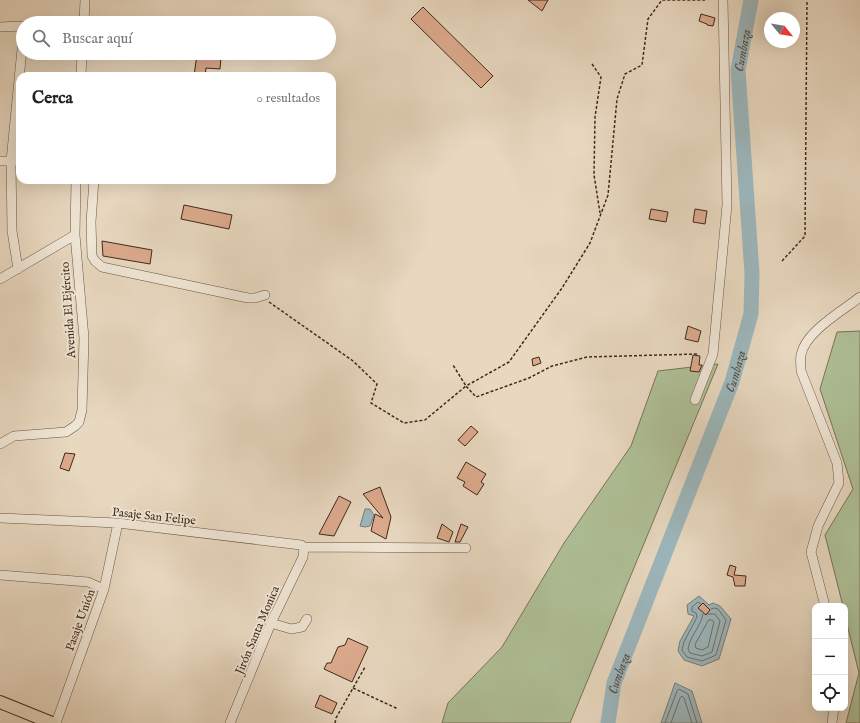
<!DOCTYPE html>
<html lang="es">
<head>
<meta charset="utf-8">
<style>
  :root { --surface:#fff; --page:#f6f6f6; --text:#202124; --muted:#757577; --line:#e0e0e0 }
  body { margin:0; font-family:"IM FELL English",serif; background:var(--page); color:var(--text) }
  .controls { position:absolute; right:12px; bottom:12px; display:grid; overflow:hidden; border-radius:8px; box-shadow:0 4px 16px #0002 }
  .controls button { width:36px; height:36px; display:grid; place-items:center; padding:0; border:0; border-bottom:1px solid var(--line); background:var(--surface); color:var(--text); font:20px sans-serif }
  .compass { position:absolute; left:764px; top:12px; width:36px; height:36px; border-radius:50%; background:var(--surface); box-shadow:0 4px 16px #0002; rotate:120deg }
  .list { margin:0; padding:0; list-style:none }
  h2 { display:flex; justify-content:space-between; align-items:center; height:52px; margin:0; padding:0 16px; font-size:17px }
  h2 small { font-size:13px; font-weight:400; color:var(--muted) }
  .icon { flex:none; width:22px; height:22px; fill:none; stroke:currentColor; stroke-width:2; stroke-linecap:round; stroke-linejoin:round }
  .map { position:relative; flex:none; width:860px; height:723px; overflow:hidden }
  .search { position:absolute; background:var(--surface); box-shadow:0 4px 16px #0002; left:16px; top:16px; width:320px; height:44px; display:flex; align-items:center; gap:10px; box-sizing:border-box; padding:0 14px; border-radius:22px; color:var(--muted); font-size:15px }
  .panel { position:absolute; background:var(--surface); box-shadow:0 4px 16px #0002; left:16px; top:72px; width:320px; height:112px; border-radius:12px }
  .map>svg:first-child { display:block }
  .green { fill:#afc097; stroke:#787459 }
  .water { fill:#9cb7bd; stroke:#777e7c }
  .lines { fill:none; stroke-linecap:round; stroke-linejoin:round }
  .shore { stroke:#6e706c; stroke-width:1 }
  .river { stroke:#9cb7bd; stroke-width:15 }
  .building { fill:#dcaa8d; stroke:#40291b }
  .minor-casing { stroke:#6a5544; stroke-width:10 }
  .major-casing { stroke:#40291b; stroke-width:14 }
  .path { stroke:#40291b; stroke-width:1.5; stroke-dasharray:3 2; stroke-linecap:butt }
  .minor { stroke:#f0e6d6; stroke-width:9 }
  .major { stroke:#e8d8c0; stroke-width:12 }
  .labels { text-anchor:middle; stroke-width:4; stroke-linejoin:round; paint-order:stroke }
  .street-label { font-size:12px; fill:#40291b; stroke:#f0e6d6 }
  .water-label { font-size:13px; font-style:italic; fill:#574c44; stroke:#f0e6d6 }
</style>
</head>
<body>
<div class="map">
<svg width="860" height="723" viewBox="0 0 860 723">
  <rect width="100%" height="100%" fill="#e8d8c0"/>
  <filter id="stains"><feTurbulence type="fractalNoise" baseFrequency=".005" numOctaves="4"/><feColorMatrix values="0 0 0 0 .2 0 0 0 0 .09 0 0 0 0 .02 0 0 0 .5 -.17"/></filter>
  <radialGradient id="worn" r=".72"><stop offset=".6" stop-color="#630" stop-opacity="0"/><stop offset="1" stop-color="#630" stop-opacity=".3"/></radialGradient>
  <path class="green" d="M860 331V723H846L859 673 845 616V606H843L825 535 853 489 820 389 837 332Z
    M718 364 570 723H442L448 703 502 647 564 543 631 446 658 371Z"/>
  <path class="water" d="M365 509H370L374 515 370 526 365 527 360 526Z
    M699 596 709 605 713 603 720 606 731 619 719 659 702 666 684 660 678 651 680 641 694 616 688 614 687 605Z
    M675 683 692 691 702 723H661Z"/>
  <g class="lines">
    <path class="shore" d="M701 604 698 602 692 607V611L696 613 697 617 684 642 682 650 687 657 702 661 716 655 726 620 718 609 714 608 711 609
      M703 614C701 626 690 636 688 649L690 653 702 656 712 652 720 621 715 614H708
      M709 620H712L714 622 708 647 702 650 696 648 695 645Z
      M665 723 677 691 679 689 688 694 697 723
      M671 723 680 698 682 696 684 698 692 723"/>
    <path class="river" id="s1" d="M608 723 614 683 732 382 751 314 752 273 738 70 751 0"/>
  </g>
  <path class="building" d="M528 0H548L542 11Z
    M423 7 493 76 481 88 411 19Z
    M701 14 715 18 713 26 707 25V24L699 21Z
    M197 54 221 57 220 69 206 68 205 76H194Z
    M184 205 232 215 229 229 181 219Z
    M651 209 668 212 666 222 649 219Z
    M695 209 707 211 705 224 693 222Z
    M102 241 152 250 150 264 103 256Z
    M688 326 701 331 698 342 685 339Z
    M693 355 700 356 699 365H702L699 372 690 371Z
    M539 357 541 363 533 366 532 359Z
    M471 426 478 432 465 446 458 440Z
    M65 453 75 454 69 471 60 468Z
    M466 462 486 474 481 482 484 484 477 495 463 486 465 482 457 478Z
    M380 487 391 517 386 539 371 531 375 514 383 518 363 494Z
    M339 496 351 502 334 536 319 534Z
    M442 524 453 532 449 542 437 538Z
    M461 524 468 527 460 542H455Z
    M730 565 736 567 734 575 746 576 745 586H735L733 577 727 575Z
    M703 603 710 610 706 615 698 608Z
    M348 638 368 647 352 682 324 669 327 663H331L338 647 345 645Z
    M320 695 337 703 332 714 315 707Z"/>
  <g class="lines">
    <defs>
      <path id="minor" d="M68 23 84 22
        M84 23 85 0
        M0 27 23 26
        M81 76 82 53
        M0 161H20
        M94 180 91 222 92 256 95 261 102 267 248 298H255L265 295
        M18 269 12 231 11 161 23 39
        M0 279 75 235
        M695 400 713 354 727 205 723 0
        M0 444 14 436 66 432 75 426 79 422 82 410 84 338 75 235 76 180
        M0 518 118 523 301 545 304 547 466 548
        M0 575 88 582 104 589
        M825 606 811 552 818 526 839 483 837 463 801 371C801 366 800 360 801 355 805 332 842 311 860 297
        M271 623 291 629 302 627 307 619
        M56 723 104 589 118 523
        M230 723 271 623 303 557 304 547
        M832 723 834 708"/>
      <path id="major" d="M0 702 52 723"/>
    </defs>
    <use href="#minor" class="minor-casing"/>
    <use href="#major" class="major-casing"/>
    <path class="path" d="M592 64 601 77 595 117 594 175 600 213
      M782 261 805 236 807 0
      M269 302 353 361 377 384 371 403 404 423 425 420 466 386 453 365
      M697 354 587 357 552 366 529 378 476 397 466 386 509 362 562 288 590 243 608 195 617 99 625 74 642 65 648 19 662 0H705
      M353 688 398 709
      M335 723 336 718 365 667"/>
    <use href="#minor" class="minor"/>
    <use href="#major" class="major"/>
  </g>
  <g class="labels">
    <g class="street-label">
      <text transform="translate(68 310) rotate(-94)" y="4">Avenida El Ejército</text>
      <text transform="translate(154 516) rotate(6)" y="4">Pasaje San Felipe</text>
      <text transform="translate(80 620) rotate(-70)" y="4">Pasaje Unión</text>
      <text transform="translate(257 630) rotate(-67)" y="4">Jirón Santa Monica</text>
    </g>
    <g class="water-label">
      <text dy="5" stroke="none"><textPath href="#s1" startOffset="699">Cumbaza</textPath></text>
      <text dy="5" stroke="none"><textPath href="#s1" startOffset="375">Cumbaza</textPath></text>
      <text dy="5" stroke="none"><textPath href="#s1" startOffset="51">Cumbaza</textPath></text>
    </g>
  </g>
  <rect width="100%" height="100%" filter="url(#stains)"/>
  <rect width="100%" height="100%" fill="url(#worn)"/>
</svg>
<div class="controls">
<button>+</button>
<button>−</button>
<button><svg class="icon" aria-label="locate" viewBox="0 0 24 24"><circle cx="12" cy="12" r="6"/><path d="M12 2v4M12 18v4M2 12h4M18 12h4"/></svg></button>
</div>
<svg class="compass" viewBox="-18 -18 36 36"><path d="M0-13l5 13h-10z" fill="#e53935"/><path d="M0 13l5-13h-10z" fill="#757577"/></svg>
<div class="search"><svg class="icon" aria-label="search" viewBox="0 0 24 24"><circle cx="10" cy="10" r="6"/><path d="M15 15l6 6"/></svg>Buscar aquí</div>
<section class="panel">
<h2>Cerca<small>0 resultados</small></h2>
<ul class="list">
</ul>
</section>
</div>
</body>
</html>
